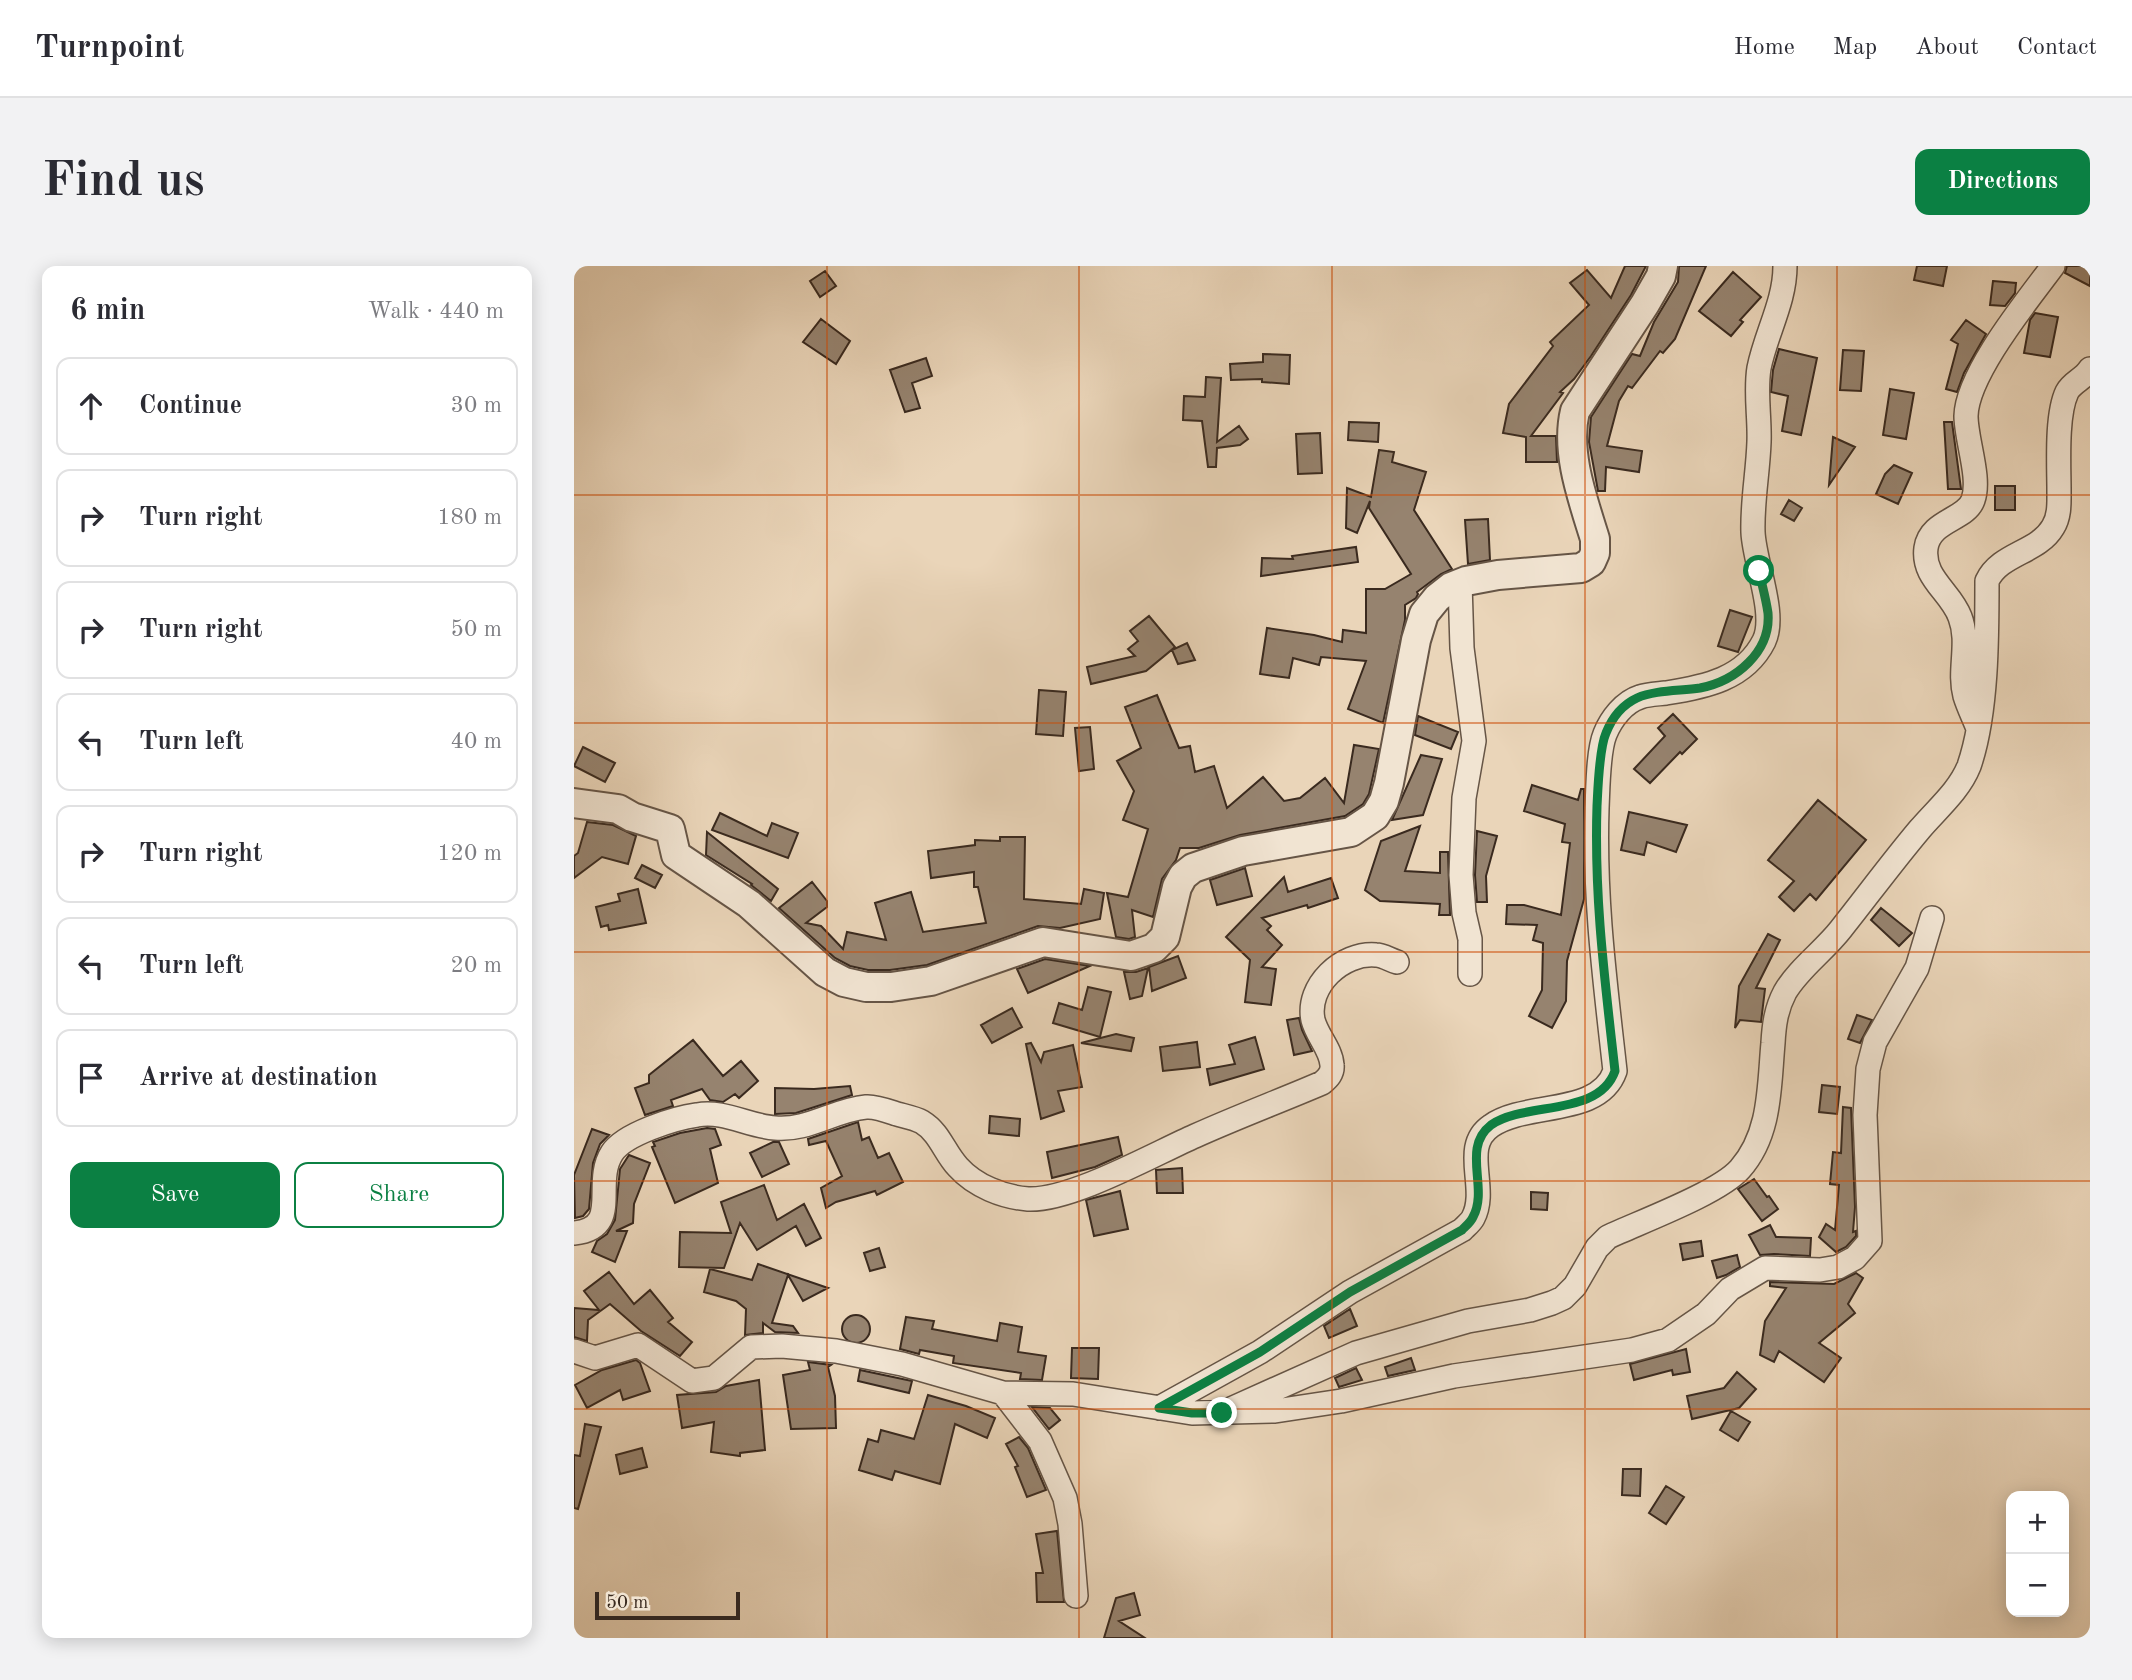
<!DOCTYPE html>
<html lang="en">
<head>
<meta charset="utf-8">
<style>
  :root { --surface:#fff; --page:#f2f2f3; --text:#2b2b33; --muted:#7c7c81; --line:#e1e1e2; --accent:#0b8043 }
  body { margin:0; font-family:"Old Standard TT",serif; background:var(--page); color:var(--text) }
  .controls { position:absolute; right:21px; bottom:21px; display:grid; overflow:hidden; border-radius:14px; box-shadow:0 4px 18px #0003 }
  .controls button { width:63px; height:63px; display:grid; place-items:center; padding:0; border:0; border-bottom:2px solid var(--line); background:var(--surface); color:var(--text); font:35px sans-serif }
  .scale { position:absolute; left:21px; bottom:18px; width:145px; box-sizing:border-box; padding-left:7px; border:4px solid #3a2a1f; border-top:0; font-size:19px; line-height:24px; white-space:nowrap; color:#3a2a1f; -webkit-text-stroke:5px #f1e4d2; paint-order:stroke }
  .stop { position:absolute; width:21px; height:21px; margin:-16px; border:5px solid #0b8043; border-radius:50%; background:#fff }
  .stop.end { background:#0b8043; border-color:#fff; box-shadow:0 2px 7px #0008 }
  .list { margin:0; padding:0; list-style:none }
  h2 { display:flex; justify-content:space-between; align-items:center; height:91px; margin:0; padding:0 28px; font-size:30px }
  h2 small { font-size:23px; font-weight:400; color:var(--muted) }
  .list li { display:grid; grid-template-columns:46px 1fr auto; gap:21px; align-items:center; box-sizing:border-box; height:98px; margin:0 14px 14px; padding:0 14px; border:2px solid var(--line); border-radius:14px }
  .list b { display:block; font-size:26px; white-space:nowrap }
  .list em { font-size:23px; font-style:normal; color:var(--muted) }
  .actions { display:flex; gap:14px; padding:21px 28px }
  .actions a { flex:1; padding:16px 0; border:2px solid var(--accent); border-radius:14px; text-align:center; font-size:24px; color:var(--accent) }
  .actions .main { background:var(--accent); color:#fff }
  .icon { flex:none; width:38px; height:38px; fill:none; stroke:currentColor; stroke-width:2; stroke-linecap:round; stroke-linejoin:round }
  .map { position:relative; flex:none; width:1516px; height:1372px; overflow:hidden; border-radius:14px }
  header { display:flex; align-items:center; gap:42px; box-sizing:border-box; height:98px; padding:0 35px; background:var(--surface); border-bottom:2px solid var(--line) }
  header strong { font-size:33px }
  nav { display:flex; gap:38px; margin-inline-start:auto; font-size:24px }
  .intro { display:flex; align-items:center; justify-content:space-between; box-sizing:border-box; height:168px; padding:0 42px }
  h1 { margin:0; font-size:49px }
  .button { padding:18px 32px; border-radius:14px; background:var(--accent); color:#fff; font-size:24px; font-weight:700 }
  main { display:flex; gap:42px; padding:0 42px }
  aside { flex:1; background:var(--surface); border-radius:14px; box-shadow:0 4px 18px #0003 }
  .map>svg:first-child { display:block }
  .building { fill:#96836f; stroke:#3a2a1f; stroke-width:2 }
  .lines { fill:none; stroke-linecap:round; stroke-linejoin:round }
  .minor-casing { stroke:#665546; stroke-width:26 }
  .tertiary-casing { stroke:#665546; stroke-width:32 }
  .minor { stroke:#f1e4d2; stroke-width:23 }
  .tertiary { stroke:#f1e4d2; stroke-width:28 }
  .route { stroke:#0b8043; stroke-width:9 }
  .grid { fill:none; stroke:#ce520f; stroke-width:2; stroke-opacity:0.55 }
</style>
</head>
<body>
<header>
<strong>Turnpoint</strong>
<nav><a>Home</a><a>Map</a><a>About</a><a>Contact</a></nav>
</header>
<div class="intro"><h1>Find us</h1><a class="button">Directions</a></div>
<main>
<aside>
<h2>6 min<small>Walk · 440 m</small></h2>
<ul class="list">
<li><svg class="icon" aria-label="ahead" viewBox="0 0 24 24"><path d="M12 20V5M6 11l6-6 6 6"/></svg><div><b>Continue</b></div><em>30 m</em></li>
<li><svg class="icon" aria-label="right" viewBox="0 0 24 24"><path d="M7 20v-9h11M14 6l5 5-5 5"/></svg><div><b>Turn right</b></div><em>180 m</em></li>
<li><svg class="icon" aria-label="right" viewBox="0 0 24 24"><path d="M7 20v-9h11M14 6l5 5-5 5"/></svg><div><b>Turn right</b></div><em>50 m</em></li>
<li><svg class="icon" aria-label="left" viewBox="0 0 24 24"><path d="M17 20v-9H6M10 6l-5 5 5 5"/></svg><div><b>Turn left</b></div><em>40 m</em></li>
<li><svg class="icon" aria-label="right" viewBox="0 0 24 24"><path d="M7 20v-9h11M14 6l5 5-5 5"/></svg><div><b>Turn right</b></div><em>120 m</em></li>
<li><svg class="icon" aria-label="left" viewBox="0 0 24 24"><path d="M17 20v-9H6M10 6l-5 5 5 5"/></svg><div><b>Turn left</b></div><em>20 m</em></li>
<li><svg class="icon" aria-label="arrive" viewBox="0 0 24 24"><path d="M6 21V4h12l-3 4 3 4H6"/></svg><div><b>Arrive at destination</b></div></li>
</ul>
<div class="actions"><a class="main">Save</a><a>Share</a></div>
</aside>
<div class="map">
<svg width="1516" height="1372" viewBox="0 0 1516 1372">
  <rect width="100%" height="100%" fill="#ead5b9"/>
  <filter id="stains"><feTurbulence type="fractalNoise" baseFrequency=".00286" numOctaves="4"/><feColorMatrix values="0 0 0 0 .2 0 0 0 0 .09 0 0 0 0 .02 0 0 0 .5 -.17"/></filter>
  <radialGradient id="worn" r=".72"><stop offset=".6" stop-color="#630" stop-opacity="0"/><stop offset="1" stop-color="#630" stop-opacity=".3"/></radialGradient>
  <path class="building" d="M1051 0H1072L1057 29 1017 90 1000 113 986 126 989 127 957 170H982L983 196H952V171L929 167 935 138 979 80 976 76 1015 39 996 17 1013 4 1037 32Z
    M1105 0H1132L1101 73 1089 87 1086 85 1058 122 1054 120 1045 135 1033 180 1068 185 1065 206 1032 201 1031 225H1024L1015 176 1017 151 1058 88 1066 90 1080 56 1104 16Z
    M1343 0H1373L1369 20 1340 14Z
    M1493 0H1516V20L1491 7Z
    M251 5 262 20 246 31 236 15Z
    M1159 6 1187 31 1166 54 1169 56 1157 70 1125 45Z
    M1419 15 1442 17 1441 27 1431 40 1416 39Z
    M1461 47 1484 51 1476 91 1450 87 1456 54Z
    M247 53 276 75 262 98 229 76Z
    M1392 54 1412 68 1390 107 1383 126 1372 123 1384 78 1377 74Z
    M1205 83 1243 92 1227 169 1208 165 1214 130 1197 126 1199 104Z
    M1269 84 1290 85 1287 125 1266 124Z
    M689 88 716 89 715 118 688 116V113L657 114 656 98 689 96Z
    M352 92 358 110 338 117 346 142 331 146 316 104Z
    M632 111 647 112 643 176 665 160 674 173 666 179 643 182 642 201H634L628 155 609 154 610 130 631 131Z
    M1316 123 1340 127 1332 173 1309 169Z
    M775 156 805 157 804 176 774 174Z
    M1370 156H1378L1387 223H1374Z
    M746 167 748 207 724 208 722 168Z
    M1259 171 1281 181 1255 219Z
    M805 184 820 186 818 196 852 206 840 244 878 303 867 308 843 326 844 328 842 332 831 339V354L809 457 774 443 792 395 747 391 745 399 719 392 715 412 686 408 693 362 740 369 768 376 769 364 792 367V323H811L837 308 795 242 796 235 783 267 772 262 773 222 797 231Z
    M1320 199 1338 207 1324 238 1302 228 1311 208Z
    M1421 220H1441V244H1421Z
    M1215 234 1228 242 1220 255 1207 248Z
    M914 253 916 294 894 298 891 254Z
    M782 281 784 296 687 310 688 292 719 293 718 290Z
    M1156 344 1178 351 1164 386 1144 380Z
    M575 350 601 381 572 405 517 418 513 401 561 390 554 383 564 375 556 365Z
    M613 377 621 394 604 398 598 384Z
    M465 424 492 426 489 470 462 468Z
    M583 429 605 482 616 480 621 506 640 500 653 542 689 511 710 535 726 532 751 512 770 537 780 479 805 483 795 528 789 538 771 550 666 569 625 582H606L602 594 588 613 579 651 558 644 561 671 555 673 542 671 533 627 554 631 574 563 549 554 560 525 543 495 567 482 551 441Z
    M1099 448 1123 473 1108 488 1106 486 1076 517 1060 503 1091 470 1084 462Z
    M844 450 884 466 877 483 841 469Z
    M516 461 520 503 505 505 501 462Z
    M9 481 41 497 31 516 0 500Z
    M847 489 868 493 849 549 818 554Z
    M958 519 1004 534 1007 523H1010V633L993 695 992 735 978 762 955 750 968 724 969 677 959 674 963 659 932 658 933 639H950L987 649 996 577 988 576 991 558 950 545Z
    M1244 534 1292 574 1242 634 1236 628 1220 645 1205 631 1220 615 1194 594Z
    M1055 546 1113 559 1102 586 1073 576 1070 589 1047 584Z
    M146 547 193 570 198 557 224 567 214 592 138 564Z
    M13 556 39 559 62 570 54 598 28 591 0 612V590L4 587Z
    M846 560 831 605 866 607V586H874L876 649H865L866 638 806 635 791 624 807 575Z
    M903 565 923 570 912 610 913 636H903L901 609Z
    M133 566 204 623 197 635 177 619 178 618 132 589Z
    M426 571H451L450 633 507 638 510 623 530 627 526 653 486 662 464 660 353 699 316 704H294L276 700 261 692 205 642 238 616 253 635V641L232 657 247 660 269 683 273 666 312 674 301 637 337 626 349 666 412 657 404 621H400V606L357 612 354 585 401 579V574L426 575Z
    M68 599 88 609 81 622 61 612Z
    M671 602 678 630 643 639 636 614Z
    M710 611 714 626 757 612 764 632 734 642 733 639 688 652 697 660 693 664 708 679 688 701 702 703 697 739 671 736 676 694 652 671Z
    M64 623 72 657 35 664 34 659 27 661 22 641 46 635 44 628Z
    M1307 642 1338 667 1325 680 1297 654Z
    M1194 668 1206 674 1182 722 1191 723 1187 756 1166 754 1161 762 1165 720Z
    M604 690 612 712 578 725 575 701Z
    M471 693 516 700 454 727 443 703Z
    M574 702 568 730 556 733 550 706H562Z
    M514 721 537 726 526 771 479 757 485 737 508 744Z
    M438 742 448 761 418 777 407 759Z
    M1283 749 1298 754 1286 777 1274 773Z
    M725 752 728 764 738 785 720 789 713 754Z
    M542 768 560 772 557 785 507 777Z
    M681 771 690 803 636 819 633 803 661 798 655 779Z
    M119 774 149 810 167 795 184 815 165 832 161 828 149 836 136 834 128 823 97 834 99 840 71 849 61 822 75 817V809Z
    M623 776 626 801 589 805 586 781Z
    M457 777 467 796 470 786 499 779 508 821 484 825 490 845 467 853 452 778Z
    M1248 819 1266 821 1263 848 1245 846Z
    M276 820 278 829 222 847 201 848V822L240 823Z
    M1269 841 1277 842 1281 941 1279 966 1282 965V970L1272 981 1262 986 1245 971 1252 958 1261 964 1265 919 1256 918 1259 886 1267 887Z
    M416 850 446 853 445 870 415 867Z
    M284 856 288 874 295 871 304 892 315 887 329 916 303 929 301 925 262 936 252 942 247 922 268 910 252 875 235 879 234 873Z
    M133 862 141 863 147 879 136 883 144 917 101 937 78 881 81 880 79 876 106 867Z
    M18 863 35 869 26 878 19 897 15 943 9 950 1 952 0 909Z
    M544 871 548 889 521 901 478 912 473 886Z
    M199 876H205L215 898 188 911 176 887Z
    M55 889 76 897 60 938 59 957 42 965H53L41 996 18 986 23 975 33 968 41 954 46 903Z
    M608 902 609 927H583L582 904Z
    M1180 913 1193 931 1195 930 1204 943 1188 955 1164 923Z
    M190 919 203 954 230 938 247 972 232 980 222 960 183 984 166 957 150 1002 105 1001 106 966 157 967 147 936Z
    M546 925 554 963 520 970 512 934Z
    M957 926 974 927 973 944 957 943Z
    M1196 959 1202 971 1237 972 1236 990 1200 988 1186 989 1175 969Z
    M1127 975 1129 990 1109 994 1106 978Z
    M305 982 311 1001 296 1005 290 987Z
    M1163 989 1166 1001 1152 1009 1143 1012 1138 995Z
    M184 998 254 1022 229 1035 214 1009 198 1057 219 1060 224 1067 201 1066 189 1057V1067L171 1069 172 1043 162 1035 130 1026 136 1003 178 1014Z
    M35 1006 60 1038 76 1024 99 1052 94 1056 118 1076 106 1090 67 1065 36 1038 14 1054 13 1075 0 1071V1042L25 1044 10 1025Z
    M1282 1007 1289 1012 1274 1038 1281 1047 1245 1077 1267 1092 1250 1116 1205 1085 1200 1096 1186 1089 1191 1055 1212 1022 1196 1020V1016L1260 1018Z
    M776 1043 783 1060 755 1072 750 1060Z
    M268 1063a14 14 0 1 1 28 0a14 14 0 1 1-28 0Z
    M332 1051 360 1055 358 1063 423 1075 426 1057 448 1061 444 1086 472 1090 468 1114 446 1113 447 1107 379 1097 380 1090 346 1084 345 1088 326 1083Z
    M498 1082H525L524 1113 497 1112Z
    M1112 1083 1116 1106 1099 1109 1098 1104 1060 1114 1056 1098Z
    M837 1092 841 1104 814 1110 811 1101Z
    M62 1094 66 1097 76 1125 49 1134 46 1124 13 1142 1 1119 28 1104Z
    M234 1096 257 1099 254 1101 261 1130 262 1162 217 1163 209 1109 236 1104Z
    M782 1102 788 1114 765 1121 761 1112Z
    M286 1104 338 1115 335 1127 284 1115Z
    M1163 1106 1182 1123 1165 1142 1118 1153 1113 1130 1150 1122Z
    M185 1114 191 1184 166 1187V1190L137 1186 140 1156 108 1162 103 1129 142 1126 152 1120Z
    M354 1129 392 1140 421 1152 413 1172 381 1158 366 1218 321 1205 318 1214 285 1204 294 1173 304 1176 307 1164 340 1173Z
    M458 1141 476 1142 486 1154 475 1163Z
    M1157 1145 1176 1156 1164 1175 1146 1164Z
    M11 1158 27 1161 4 1243 0 1242V1189L6 1190Z
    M445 1171 454 1182 472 1224 453 1231 441 1201 444 1200 432 1178Z
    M68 1182 73 1201 46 1208 42 1189Z
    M1049 1203H1067L1066 1230 1048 1229Z
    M1092 1220 1110 1231 1092 1258 1075 1247Z
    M483 1265 490 1336H463L462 1307H469L462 1268Z
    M560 1327 566 1349 545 1355 571 1372H530L542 1332Z"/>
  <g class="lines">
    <defs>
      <path id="minor" d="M886 317 888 382 900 475 890 532 887 609 890 647 896 673V708
        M1403 460C1399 450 1394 440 1391 430 1384 404 1396 377 1386 351 1377 326 1348 312 1352 282 1356 254 1392 254 1399 234 1407 212 1392 174 1392 150 1393 108 1453 35 1479 0
        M0 967C49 962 18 918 38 887 50 868 101 852 123 849 150 844 174 860 201 862 234 865 260 844 292 841 301 840 314 845 323 848 330 850 341 852 348 856 366 867 370 886 384 901 401 920 429 931 454 933 497 935 580 888 621 870 663 851 706 835 748 817 754 812 759 807 758 799 757 783 743 770 739 754 732 720 768 686 802 689 809 689 816 694 823 696
        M0 1085 21 1092 64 1079 118 1115 140 1112 177 1081 208 1080 262 1085 328 1098 429 1127 466 1175 491 1232 496 1258 502 1330
        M429 1127 499 1128 618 1147 701 1145 767 1135 880 1110 1058 1084 1094 1074 1132 1048 1156 1023 1191 1002 1246 1004 1264 1001 1281 992 1296 975 1291 849 1294 803 1301 776 1343 702 1358 652
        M585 1142 686 1086 776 1026 888 964C892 960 897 956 899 952 915 922 886 881 917 860 952 835 1025 851 1041 805 1031 715 1020 633 1023 542 1024 522 1024 485 1031 468 1037 453 1050 436 1066 431 1074 428 1084 428 1092 427 1131 421 1171 413 1190 375 1203 348 1180 296 1179 266 1178 236 1184 206 1185 176 1186 152 1181 126 1185 102 1192 67 1211 36 1211 0
        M648 1147 782 1087 894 1055 956 1044 978 1037 989 1032 1001 1020 1023 982 1034 971C1066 956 1145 927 1166 903 1197 868 1195 821 1199 777 1200 759 1202 743 1211 726 1225 702 1250 685 1267 663 1294 629 1319 595 1346 563 1363 543 1385 525 1395 500 1413 448 1413 371 1413 315 1426 287 1464 287 1479 261 1486 250 1485 236 1485 224 1485 199 1482 149 1493 126 1498 116 1510 113 1516 103"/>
      <path id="tertiary" d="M0 537 44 543 58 551 96 563 102 589 175 638 251 706 270 716 292 721H317L357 715 469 676 557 690 580 682 591 671 603 621 609 610 619 602 669 585 777 566 801 550 810 535 815 517 842 374 850 348 863 332 877 321 892 315 924 309 1007 302 1017 296 1021 287V273C1009 234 991 186 1001 145L1071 38 1087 10 1089 0"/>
    </defs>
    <use href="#minor" class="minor-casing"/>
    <use href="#tertiary" class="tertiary-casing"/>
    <use href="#minor" class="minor"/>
    <use href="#tertiary" class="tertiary"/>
  </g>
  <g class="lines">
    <path class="route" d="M648 1147H618L585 1142 686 1086 776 1026 888 964C892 960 897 956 899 951 915 922 887 882 917 859 952 835 1025 851 1041 805 1031 715 1020 632 1023 540 1024 522 1025 483 1032 467 1038 452 1048 439 1063 432 1081 424 1106 425 1126 422 1162 415 1197 386 1194 347 1192 333 1188 319 1185 305"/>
  </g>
  <path class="grid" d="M253 0V1372M505 0V1372M758 0V1372M1011 0V1372M1263 0V1372M0 229H1516M0 457H1516M0 686H1516M0 915H1516M0 1143H1516"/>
  <rect width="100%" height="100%" filter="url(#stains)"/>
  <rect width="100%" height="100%" fill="url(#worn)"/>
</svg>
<div class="controls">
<button>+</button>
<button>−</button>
</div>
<div class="scale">50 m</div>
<div class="stop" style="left:1185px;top:305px"></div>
<div class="stop end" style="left:648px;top:1147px"></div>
</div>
</main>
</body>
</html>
